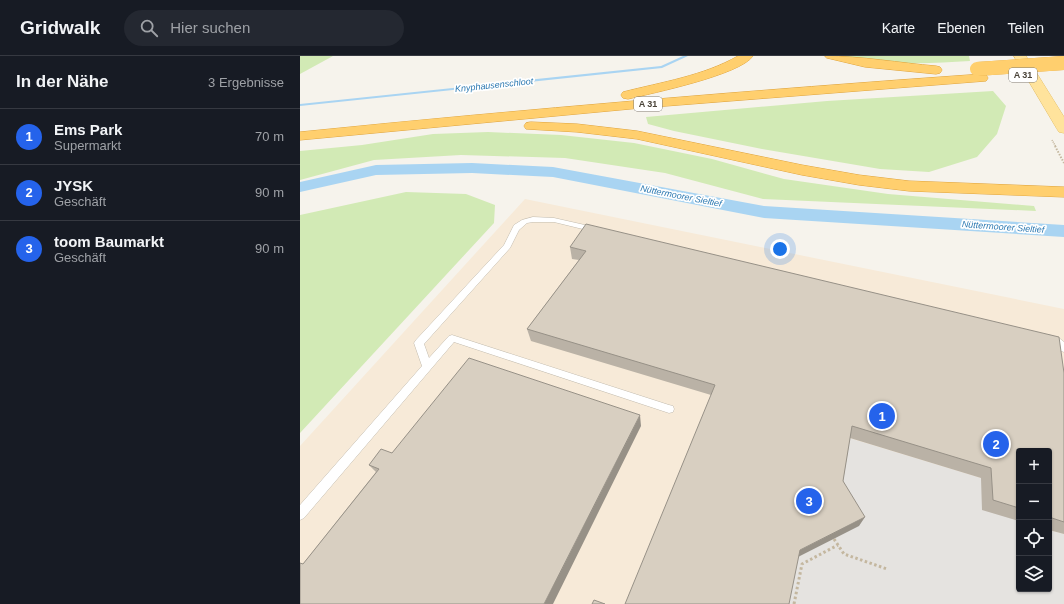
<!DOCTYPE html>
<html lang="de">
<head>
<meta charset="utf-8">
<style>
  :root { --surface:#171b24; --page:#242831; --text:#f1f3f6; --muted:#9ea1a6; --line:#363941; --accent:#2563eb }
  body { margin:0; font-family:Helvetica,sans-serif; background:var(--page); color:var(--text) }
  .controls { position:absolute; right:12px; bottom:12px; display:grid; overflow:hidden; border-radius:4px; box-shadow:0 1px 3px #0004 }
  .controls button { width:36px; height:36px; display:grid; place-items:center; padding:0; border:0; border-bottom:1px solid var(--line); background:var(--surface); color:var(--text); font:20px sans-serif }
  .you { position:absolute; left:480px; top:193px; width:14px; height:14px; margin:-10px; border:3px solid #fff; border-radius:50%; background:#1a73e8; box-shadow:0 0 0 6px #1a73e833 }
  .badge { display:grid; place-items:center; width:26px; height:26px; border-radius:50%; background:var(--accent); color:#fff; font-size:13px; font-weight:700 }
  .pin { position:absolute; translate:-50% -50%; border:2px solid #fff; box-shadow:0 1px 4px #0006 }
  .list { margin:0; padding:0; list-style:none }
  h2 { display:flex; justify-content:space-between; align-items:center; height:52px; margin:0; padding:0 16px; font-size:17px }
  h2 small { font-size:13px; font-weight:400; color:var(--muted) }
  .list li { display:grid; grid-template-columns:26px 1fr auto; gap:12px; align-items:center; box-sizing:border-box; height:56px; padding:0 16px; border-top:1px solid var(--line) }
  .list b { display:block; font-size:15px; white-space:nowrap }
  .list p { margin:0; font-size:13px; white-space:nowrap; color:var(--muted) }
  .list em { font-size:13px; font-style:normal; color:var(--muted) }
  .icon { flex:none; width:22px; height:22px; fill:none; stroke:currentColor; stroke-width:2; stroke-linecap:round; stroke-linejoin:round }
  .map { position:relative; flex:none; width:764px; height:548px; overflow:hidden }
  header { display:flex; align-items:center; gap:24px; box-sizing:border-box; height:56px; padding:0 20px; background:var(--surface); border-bottom:1px solid var(--line) }
  header strong { font-size:19px }
  nav { display:flex; gap:22px; margin-inline-start:auto; font-size:14px }
  .search { width:280px; height:36px; background:var(--page); display:flex; align-items:center; gap:10px; box-sizing:border-box; padding:0 14px; border-radius:22px; color:var(--muted); font-size:15px }
  main { display:flex }
  aside { flex:1; background:var(--surface) }
  .map>svg:first-child { display:block }
  .commercial { fill:#f7ead8; fill-rule:evenodd }
  .green { fill:#d2eab5 }
  .parking { fill:#e5e3e0 }
  .lines { fill:none; stroke-linecap:round; stroke-linejoin:round }
  .stream { fill:#a9d4f2; fill-rule:evenodd }
  .canal { fill:#a9d4f2; fill-rule:evenodd }
  .service-casing { stroke:#c2bbae; stroke-width:1 }
  .primary-casing { stroke:#e6c16a; stroke-width:1 }
  .motorway-casing { stroke:#e0a43c; stroke-width:1 }
  .path-far2 { stroke:#c4b79f; stroke-width:1.5; stroke-dasharray:1 1; stroke-linecap:butt }
  .path-far1 { stroke:#c4b79f; stroke-width:2; stroke-dasharray:1.5 1.5; stroke-linecap:butt }
  .path { stroke:#c4b79f; stroke-width:3; stroke-dasharray:2.5 2.5; stroke-linecap:butt }
  .service { fill:#fff; fill-rule:evenodd }
  .primary { fill:#ffe39c; fill-rule:evenodd }
  .motorway { fill:#ffcf6e; fill-rule:evenodd }
  .motorway-bridge-casing { stroke:#e0a43c; stroke-width:14; stroke-linecap:butt }
  .motorway-bridge { stroke:#ffcf6e; stroke-width:14 }
  .wall { fill:#bab2a6 }
  .shaded-wall { fill:#979187 }
  .building { fill:#d8cfc1; stroke:#979187 }
  .labels { text-anchor:middle; stroke-width:3.5; stroke-linejoin:round; paint-order:stroke }
  .shield { fill:#fff; stroke:#817c74; stroke-width:1 }
  .shield-label { font-size:9px; font-weight:bold; fill:#4b4439 }
  .far-water-label { font-size:9px; font-style:italic; fill:#2e7ab2; stroke:#fff }
</style>
</head>
<body>
<header>
<strong>Gridwalk</strong>
<div class="search"><svg class="icon" aria-label="search" viewBox="0 0 24 24"><circle cx="10" cy="10" r="6"/><path d="M15 15l6 6"/></svg>Hier suchen</div>
<nav><a>Karte</a><a>Ebenen</a><a>Teilen</a></nav>
</header>
<main>
<aside>
<h2>In der Nähe<small>3 Ergebnisse</small></h2>
<ul class="list">
<li><span class="badge">1</span><div><b>Ems Park</b><p>Supermarkt</p></div><em>70 m</em></li>
<li><span class="badge">2</span><div><b>JYSK</b><p>Geschäft</p></div><em>90 m</em></li>
<li><span class="badge">3</span><div><b>toom Baumarkt</b><p>Geschäft</p></div><em>90 m</em></li>
</ul>
</aside>
<div class="map">
<svg width="764" height="548" viewBox="0 0 764 548">
  <rect width="100%" height="100%" fill="#f6f3ec"/>
  <path class="commercial" d="M225 143 764 253V548H0V390ZM719 395H749V533H719Z"/>
  <path class="green" d="M0 0H33L0 18Z
    M538 0H669L670 5C626 8 583 9 538 0Z
    M693 35 706 50 697 78 677 101 629 116 580 113 462 93 374 75 348 68 346 61 527 45Z
    M188 76 261 79 334 87 412 103 484 123 588 138 734 150 736 155 463 143 365 117 265 102 161 99 74 104 0 124V95L62 89 133 78Z
    M106 136 166 138 195 149 194 167 0 377V159Z"/>
  <path class="parking" d="M546 381 681 422 719 465V533H749V474L764 478V548H486L496 502 537 435Z"/>
  <g class="lines">
    <path class="stream" d="M383 0H388L362 12 0 50V48L361 10Z"/>
    <path class="canal" d="M172 107 253 111 464 150 764 169V181L464 162 253 121 172 117 76 119 0 136V126L76 109Z"/>
    <defs>
      <path id="service" d="M233 161 254 162 298 172 299 174 295 176 254 166H233L227 167 219 174 210 192 124 288 129 302 149 280 152 279 369 349 373 350 374 353 373 356 369 357 154 286 4 462 0 464V449L122 310 114 287 116 284 204 189 214 169 222 164Z
        M749 279 759 282 764 286V296L761 295 753 287 746 285 744 283 746 281Z"/>
      <path id="primary" d="M714 0H726L764 61V77L759 76 757 73Z"/>
      <path id="motorway" d="M438 0H453C440 19 353 37 328 43L323 42 321 39 323 36C362 26 403 20 438 0Z
        M525 0C561 0 600 7 636 10L640 11 642 14 640 17 636 18 565 11 527 2Z
        M682 18 686 19 688 22 686 25 341 52 0 84V76C227 53 454 34 682 18Z
        M231 66 277 68 337 75 502 109 559 119 609 125 764 131V141L609 135 559 129 502 119 337 83 277 76 226 73 224 70 226 67Z"/>
    </defs>
    <use href="#service" class="service-casing"/>
    <use href="#primary" class="primary-casing"/>
    <use href="#motorway" class="motorway-casing"/>
    <path class="path-far2" d="M752 84 756 91"/>
    <path class="path-far1" d="M755 90 764 107"/>
    <path class="path" d="M534 483 544 498 587 513
      M494 548 502 508 538 489"/>
    <use href="#service" class="service"/>
    <use href="#primary" class="primary"/>
    <use href="#motorway" class="motorway"/>
    <defs>
      <path id="motorway-bridge" d="M677 13 764 7"/>
    </defs>
    <use href="#motorway-bridge" class="motorway-bridge-casing"/>
    <use href="#motorway-bridge" class="motorway-bridge"/>
  </g>
  <path class="wall" d="M270 191 764 317V478L749 474V395H719V465L682 454 681 422 550 382 543 425 559 470 411 339 231 285 227 273 279 204 272 203Z
    M341 370 3 508 76 416 69 409 92 397Z"/>
  <path class="shaded-wall" d="M340 359 341 370 253 548H244Z
    M565 461 559 470 496 502 500 494Z"/>
  <path class="building" d="M286 168 759 281 764 317V466L749 461V395H719V452L693 444 691 412 552 370 543 425 565 461 500 494 489 548H325L415 329 227 273 286 195 270 191Z
    M169 302 340 359 244 548H0V507L3 508 79 413 69 409 81 393 92 397Z
    M294 544 305 548H292Z"/>
  <g class="labels">
    <g class="shield">
      <rect x="709" y="12" width="28" height="14" rx="3"/>
      <rect x="334" y="41" width="28" height="14" rx="3"/>
    </g>
    <g class="shield-label">
      <text x="723" y="22">A 31</text>
      <text x="348" y="51">A 31</text>
    </g>
    <g class="far-water-label">
      <text transform="translate(194 29) rotate(-6)" y="3">Knyphausenschloot</text>
      <text transform="translate(381 140) rotate(11)" y="3">Nüttermoorer Sieltief</text>
      <text transform="translate(703 171) rotate(4)" y="3">Nüttermoorer Sieltief</text>
    </g>
  </g>
</svg>
<div class="controls">
<button>+</button>
<button>−</button>
<button><svg class="icon" aria-label="locate" viewBox="0 0 24 24"><circle cx="12" cy="12" r="6"/><path d="M12 2v4M12 18v4M2 12h4M18 12h4"/></svg></button>
<button><svg class="icon" aria-label="layers" viewBox="0 0 24 24"><path d="M12 4l9 5-9 5-9-5zM3 14l9 5 9-5"/></svg></button>
</div>
<div class="you"></div>
<div class="pin badge" style="left:582px;top:360px">1</div>
<div class="pin badge" style="left:696px;top:388px">2</div>
<div class="pin badge" style="left:509px;top:445px">3</div>
</div>
</main>
</body>
</html>
